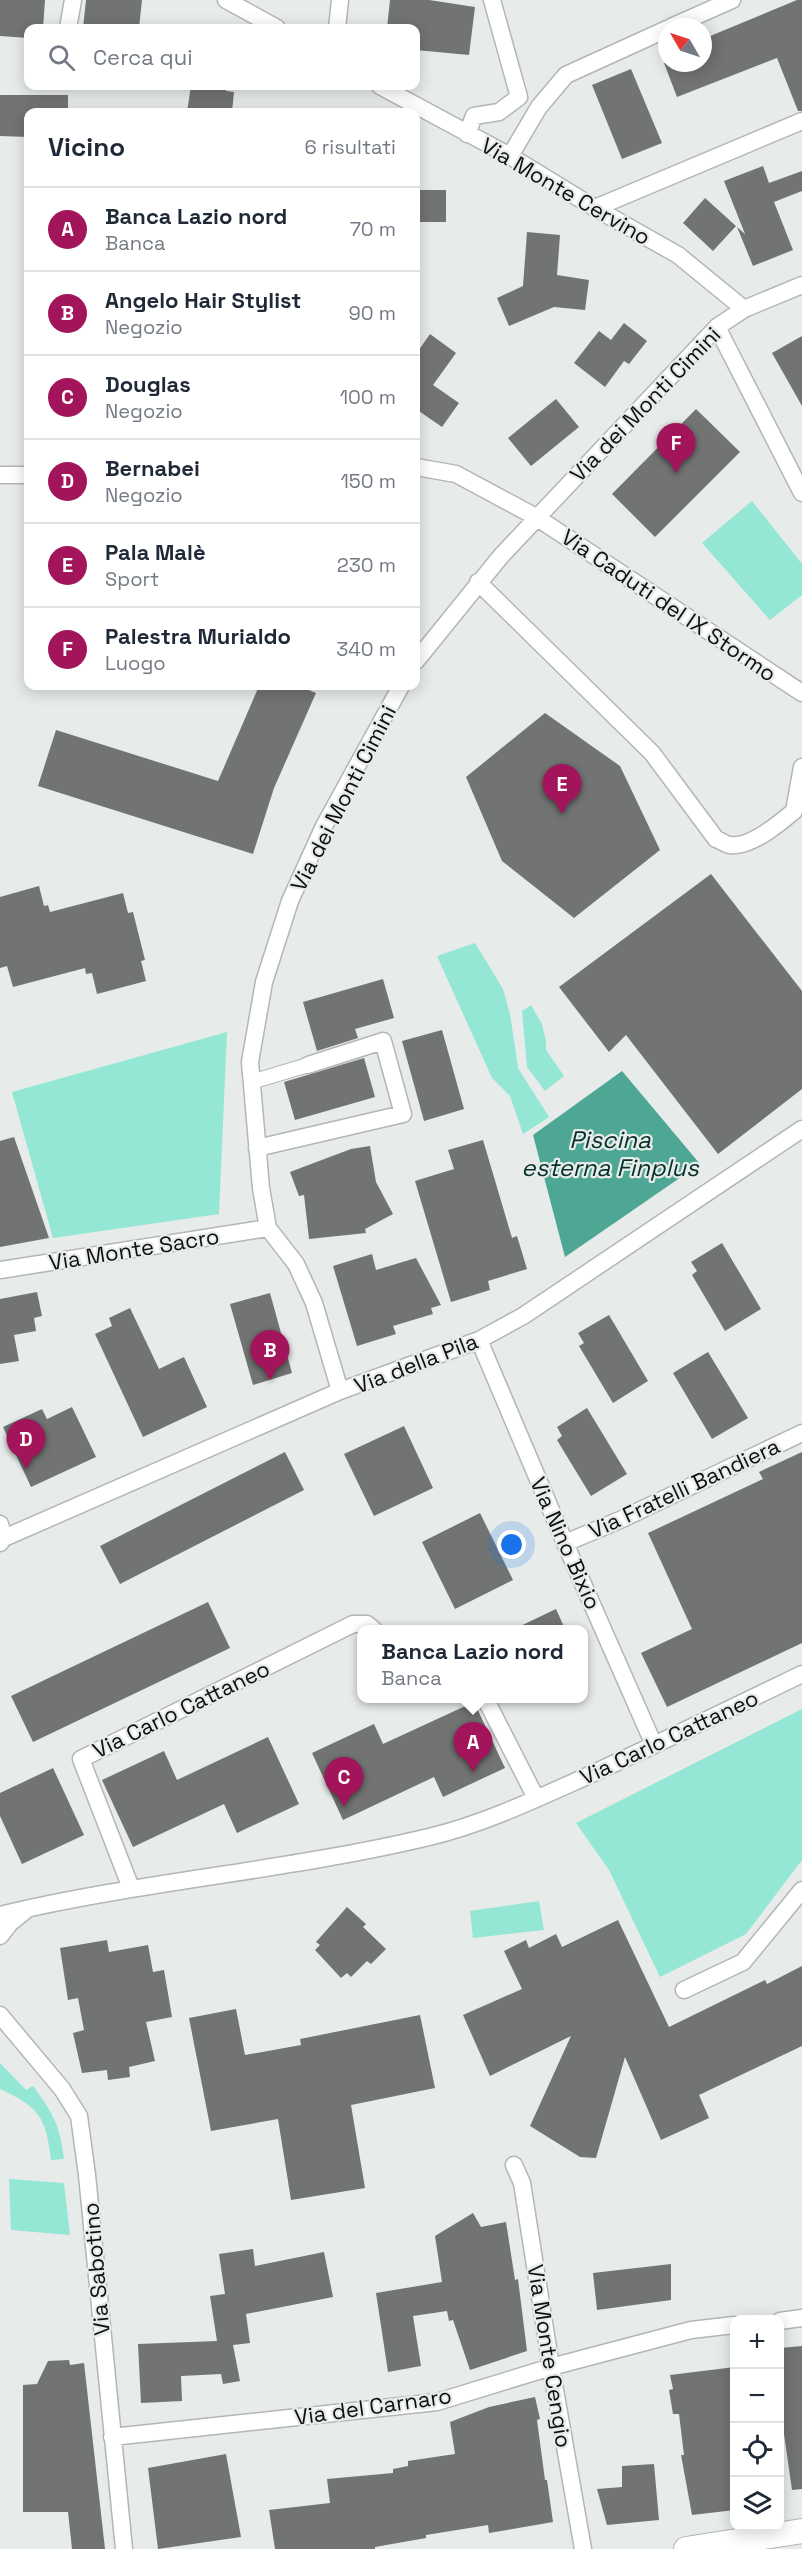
<!DOCTYPE html>
<html lang="it">
<head>
<meta charset="utf-8">
<style>
  :root { --surface:#fff; --page:#f6f6f7; --text:#1f2937; --muted:#747a83; --line:#e0e1e3; --accent:#a3155b }
  body { margin:0; font-family:"Space Grotesk",sans-serif; background:var(--page); color:var(--text) }
  .controls { position:absolute; right:18px; bottom:18px; display:grid; overflow:hidden; border-radius:12px; box-shadow:0 3px 15px #0003 }
  .controls button { width:54px; height:54px; display:grid; place-items:center; padding:0; border:0; border-bottom:2px solid var(--line); background:var(--surface); color:var(--text); font:30px sans-serif }
  .compass { position:absolute; left:658px; top:18px; width:54px; height:54px; border-radius:50%; background:var(--surface); box-shadow:0 3px 15px #0003; rotate:309deg }
  .you { position:absolute; left:512px; top:1545px; width:21px; height:21px; margin:-15px; border:4px solid #fff; border-radius:50%; background:#1a73e8; box-shadow:0 0 0 9px #1a73e833 }
  .badge { display:grid; place-items:center; width:39px; height:39px; border-radius:50%; background:var(--accent); color:#fff; font-size:20px; font-weight:700 }
  .pin { position:absolute; translate:-50% -50px; filter:drop-shadow(0 2px 3px #0008) }
  .pin::after { content:''; position:absolute; top:32px; width:21px; height:18px; background:inherit; clip-path:polygon(0 0,100% 0,50% 100%) }
  .popup { position:absolute; left:357px; top:1625px; width:231px; height:78px; box-sizing:border-box; display:grid; place-content:center; border-radius:12px; background:var(--surface); filter:drop-shadow(0 2px 4px #0005); font-size:20px; white-space:nowrap; color:var(--muted) }
  .popup b { font-size:22px; color:var(--text) }
  .popup::after { content:''; position:absolute; left:50%; top:100%; margin-left:-12px; border:12px solid transparent; border-top-color:var(--surface) }
  .list { margin:0; padding:0; list-style:none }
  h2 { display:flex; justify-content:space-between; align-items:center; height:78px; margin:0; padding:0 24px; font-size:26px }
  h2 small { font-size:20px; font-weight:400; color:var(--muted) }
  .list li { display:grid; grid-template-columns:39px 1fr auto; gap:18px; align-items:center; box-sizing:border-box; height:84px; padding:0 24px; border-top:2px solid var(--line) }
  .list b { display:block; font-size:22px; white-space:nowrap }
  .list p { margin:0; font-size:20px; white-space:nowrap; color:var(--muted) }
  .list em { font-size:20px; font-style:normal; color:var(--muted) }
  .icon { flex:none; width:33px; height:33px; fill:none; stroke:currentColor; stroke-width:2; stroke-linecap:round; stroke-linejoin:round }
  .map { position:relative; flex:none; width:802px; height:2549px; overflow:hidden }
  .search { position:absolute; background:var(--surface); box-shadow:0 3px 15px #0003; left:24px; top:24px; width:396px; height:66px; display:flex; align-items:center; gap:15px; box-sizing:border-box; padding:0 21px; border-radius:12px; color:var(--muted); font-size:22px }
  .panel { position:absolute; background:var(--surface); box-shadow:0 3px 15px #0003; left:24px; top:108px; width:396px; height:582px; border-radius:12px }
  .map>svg:first-child { display:block }
  .green { fill:#93e7d4 }
  .water { fill:#4ea794 }
  .building { fill:#717473 }
  .lines { fill:none; stroke-linecap:round; stroke-linejoin:round }
  .pedestrian-casing { stroke:#b3b6b5; stroke-width:16 }
  .minor-casing { stroke:#b3b6b5; stroke-width:19 }
  .secondary-casing { stroke:#b3b6b5; stroke-width:26 }
  .pedestrian { stroke:#fff; stroke-width:14 }
  .minor { stroke:#fff; stroke-width:16 }
  .secondary { stroke:#fff; stroke-width:24 }
  .labels { text-anchor:middle; stroke-width:4.5; stroke-linejoin:round; paint-order:stroke }
  .street-label { font-size:22px; fill:#0e100f; stroke:#e7ebe9 }
  .water-label { font-size:24px; font-style:italic; fill:#053129; stroke:#e7ebe9 }
</style>
</head>
<body>
<div class="map">
<svg width="802" height="2549" viewBox="0 0 802 2549">
  <rect width="100%" height="100%" fill="#e7ebe9"/>
  <path class="green" d="M752 501 802 564V595L770 620 702 543Z
    M475 943 503 989 510 1014 518 1068 549 1117 523 1134 510 1096 492 1078 437 956Z
    M531 1005 542 1024 546 1041V1050L564 1076 545 1091 527 1067 522 1011Z
    M227 1032 219 1214 53 1238 12 1092Z
    M802 1709V1860L746 1934 660 1977 609 1870 576 1823Z
    M539 1901 544 1930 473 1938 470 1911Z
    M0 2063 26 2090 33 2086C53 2113 60 2125 64 2159L51 2160C46 2117 39 2107 0 2089Z
    M9 2179 64 2183 70 2235 11 2230Z"/>
  <path class="water" d="M622 1071 700 1164 565 1257 533 1135Z"/>
  <path class="building" d="M0 0H45L43 28H28V38L0 36Z
    M86 0H142L139 28H83Z
    M390 0H429L475 7 469 55 416 50V28H387Z
    M797 0H802V111H798L777 58 677 97 664 63H703V39Z
    M631 69 662 143 622 159 592 85Z
    M191 86H227L226 91 234 92 232 112H187Z
    M0 95H68V112H28V137L0 136Z
    M763 166 769 183 802 171V191L774 202 793 250 753 266 737 227 745 234 724 181Z
    M416 190H446V222H416Z
    M705 198 736 226 713 251 683 223Z
    M527 232 560 235 557 275 589 280 585 310 554 307 509 326 497 298 523 286Z
    M624 323 647 341 629 364 624 361 605 387 574 363 599 331 611 340Z
    M430 334 456 353 433 385 459 403 442 427 416 409V354Z
    M802 336V406L772 353Z
    M556 399 579 427 531 466 508 438Z
    M696 409 740 452 655 537 612 494Z
    M259 686H299L316 693 274 788 253 854 38 786 56 730 218 781Z
    M545 713 620 766 660 850 574 918 502 861 466 777Z
    M711 874 802 991V1089L718 1154 626 1035 609 1052 559 987Z
    M39 886 44 906 48 905 50 912 123 893 128 913 133 912 145 960 141 961 146 981 97 994 92 973 86 974 85 968 13 987 7 966 0 968V897Z
    M383 979 394 1018 355 1029 358 1038 317 1051 303 1002Z
    M442 1030 464 1109 424 1121 402 1041Z
    M364 1058 375 1097 295 1120 284 1082Z
    M14 1137 49 1238 0 1247V1141Z
    M483 1140 512 1238 517 1236 527 1269 488 1281 490 1290 451 1302 415 1181 454 1169 448 1150Z
    M370 1146 376 1182 393 1214 365 1229 366 1233 309 1239 304 1195 299 1196 290 1172 351 1149Z
    M722 1243 761 1309 725 1331 692 1275 697 1271 691 1262Z
    M372 1254 376 1270 416 1258 441 1305 431 1308 433 1314 393 1326 396 1334 357 1346 333 1266Z
    M37 1292 42 1316 34 1318 36 1331 14 1335 19 1361 0 1364V1299Z
    M270 1293 292 1373 253 1385 230 1304Z
    M130 1308 159 1369 184 1357 207 1407 143 1437 95 1334 112 1326 109 1318Z
    M609 1315 648 1381 613 1403 579 1346 584 1343 578 1333Z
    M708 1352 748 1418 712 1439 673 1373Z
    M72 1407 96 1457 31 1487 3 1427 42 1409 47 1419Z
    M587 1408 627 1474 591 1496 557 1440 562 1436 557 1427Z
    M404 1426 433 1488 374 1516 344 1454Z
    M285 1452 304 1490 120 1584 100 1546Z
    M802 1452V1643L667 1707 641 1653 692 1629 648 1533 763 1479 759 1472Z
    M480 1513 513 1580 455 1609 422 1542Z
    M208 1602 230 1648 33 1742 11 1696Z
    M556 1609 565 1629H514Z
    M474 1702 505 1768 443 1797 434 1777 343 1820 312 1753 374 1724 383 1744Z
    M268 1737 299 1804 237 1833 224 1804 133 1847 102 1780 164 1751 177 1780Z
    M53 1768 84 1835 22 1864 0 1816V1793Z
    M347 1907 366 1924 363 1927 386 1949 371 1964 367 1961 351 1977 347 1973 341 1978 315 1950 320 1945 316 1942Z
    M618 1920 669 2027 765 1980 767 1984 802 1966V2046L699 2095 709 2118 661 2140 625 2057 596 2158 580 2157 530 2126 571 2036 490 2076 463 2015 522 1989 504 1951 526 1940 529 1948 556 1934 562 1947Z
    M107 1940 109 1952 148 1945 153 1972 164 1970 172 2017 146 2022 155 2061 129 2067 130 2077 108 2080 107 2070 82 2073 73 2033 84 2030 78 1998 68 2000 60 1948Z
    M236 2009 245 2055 301 2045 300 2039 420 2015 435 2088 351 2105 365 2188 291 2200 278 2119 211 2131 189 2018Z
    M473 2213 481 2227 506 2222 515 2280 518 2279 527 2351 470 2370 453 2320 449 2321 447 2311 413 2316 421 2366 388 2372 376 2293 442 2282 435 2236Z
    M253 2249 255 2266 324 2252 333 2297 246 2314 250 2343 233 2345 240 2381 223 2384 221 2374 181 2376 182 2401 141 2403 138 2344 217 2341 210 2296 225 2294 219 2254Z
    M671 2264V2300L597 2310 593 2273Z
    M802 2346V2489L792 2490 780 2406V2348Z
    M69 2360 70 2365 84 2363 105 2549H72L68 2512H23V2385L37 2384 48 2361Z
    M735 2367V2510L692 2515 681 2455H684L679 2414H673L669 2390 673 2389 670 2375Z
    M535 2397 540 2419 537 2420 545 2480H547L553 2522 489 2533 488 2525 426 2535V2538L375 2547V2549H275L269 2510 330 2503 327 2479 393 2473V2469L408 2466V2461L455 2454 450 2422 489 2407Z
    M226 2454 241 2537 158 2549 148 2468Z
    M654 2464 659 2520 607 2525 597 2489 622 2487V2466Z"/>
  <g class="lines">
    <defs>
      <path id="pedestrian" d="M251 1082 308 1065"/>
      <path id="minor" d="M226 0 277 28
        M671 27 732 0
        M68 28 73 0
        M337 28 340 0
        M380 86 510 156 595 208 678 255 744 309
        M467 134 474 116 499 112 519 97 492 0
        M510 156 539 107 566 75 667 29
        M595 208 802 121
        M717 327 802 493
        M416 467 456 474 536 517 802 693
        M0 475H28
        M478 582 652 753 716 839C720 840 726 845 730 845 750 848 780 823 794 811L802 767
        M416 661 501 556 717 327 744 309 802 285
        M257 1148 403 1114 383 1041 308 1065
        M0 1270 268 1228
        M479 1340 565 1543 654 1745
        M340 1391 314 1303 296 1264 268 1228 261 1188 250 1062 264 982 290 901 324 826 401 686
        M0 1524 4 1538
        M0 1543 4 1538 340 1391 479 1340 523 1316 802 1129
        M565 1543 620 1520 802 1433
        M485 1698 536 1798
        M131 1888 81 1759 353 1624H367L374 1630
        M0 1915C141 1881 287 1871 429 1837 483 1824 534 1800 585 1777 658 1744 730 1709 802 1674
        M0 1936 10 1923 25 1911
        M684 1990 743 1962 802 1890
        M0 2015 62 2089 79 2116 87 2175 124 2549
        M514 2165 522 2183 551 2367 583 2549
        M780 2321 802 2318
        M112 2437 437 2402 551 2367 691 2330 734 2325"/>
      <path id="secondary" d="M686 2549 802 2531"/>
    </defs>
    <use href="#pedestrian" class="pedestrian-casing"/>
    <use href="#minor" class="minor-casing"/>
    <use href="#secondary" class="secondary-casing"/>
    <use href="#pedestrian" class="pedestrian"/>
    <use href="#minor" class="minor"/>
    <use href="#secondary" class="secondary"/>
  </g>
  <g class="labels">
    <g class="street-label">
      <text transform="translate(566 191) rotate(30)" y="8">Via Monte Cervino</text>
      <text transform="translate(645 404) rotate(-46)" y="8">Via dei Monti Cimini</text>
      <text transform="translate(669 605) rotate(34)" y="8">Via Caduti del IX Stormo</text>
      <text transform="translate(343 798) rotate(-63)" y="8">Via dei Monti Cimini</text>
      <text transform="translate(134 1249) rotate(-9)" y="8">Via Monte Sacro</text>
      <text transform="translate(416 1363) rotate(-21)" y="8">Via della Pila</text>
      <text transform="translate(684 1488) rotate(-25)" y="8">Via Fratelli Bandiera</text>
      <text transform="translate(566 1543) rotate(66)" y="8">Via Nino Bixio</text>
      <text transform="translate(181 1709) rotate(-26)" y="8">Via Carlo Cattaneo</text>
      <text transform="translate(669 1737) rotate(-25)" y="8">Via Carlo Cattaneo</text>
      <text transform="translate(96 2269) rotate(-95)" y="8">Via Sabotino</text>
      <text transform="translate(550 2356) rotate(81)" y="8">Via Monte Cengio</text>
      <text transform="translate(373 2406) rotate(-8)" y="8">Via del Carnaro</text>
    </g>
    <g class="water-label">
      <text x="610" y="1148">Piscina<tspan x="610" dy="28">esterna Finplus</tspan></text>
    </g>
  </g>
</svg>
<div class="controls">
<button>+</button>
<button>−</button>
<button><svg class="icon" aria-label="locate" viewBox="0 0 24 24"><circle cx="12" cy="12" r="6"/><path d="M12 2v4M12 18v4M2 12h4M18 12h4"/></svg></button>
<button><svg class="icon" aria-label="layers" viewBox="0 0 24 24"><path d="M12 4l9 5-9 5-9-5zM3 14l9 5 9-5"/></svg></button>
</div>
<svg class="compass" viewBox="-18 -18 36 36"><path d="M0-13l5 13h-10z" fill="#e53935"/><path d="M0 13l5-13h-10z" fill="#747a83"/></svg>
<div class="you"></div>
<div class="pin badge" style="left:473px;top:1772px">A</div>
<div class="popup"><b>Banca Lazio nord</b>Banca</div>
<div class="pin badge" style="left:270px;top:1380px">B</div>
<div class="pin badge" style="left:344px;top:1807px">C</div>
<div class="pin badge" style="left:26px;top:1469px">D</div>
<div class="pin badge" style="left:562px;top:814px">E</div>
<div class="pin badge" style="left:676px;top:473px">F</div>
<div class="search"><svg class="icon" aria-label="search" viewBox="0 0 24 24"><circle cx="10" cy="10" r="6"/><path d="M15 15l6 6"/></svg>Cerca qui</div>
<section class="panel">
<h2>Vicino<small>6 risultati</small></h2>
<ul class="list">
<li><span class="badge">A</span><div><b>Banca Lazio nord</b><p>Banca</p></div><em>70 m</em></li>
<li><span class="badge">B</span><div><b>Angelo Hair Stylist</b><p>Negozio</p></div><em>90 m</em></li>
<li><span class="badge">C</span><div><b>Douglas</b><p>Negozio</p></div><em>100 m</em></li>
<li><span class="badge">D</span><div><b>Bernabei</b><p>Negozio</p></div><em>150 m</em></li>
<li><span class="badge">E</span><div><b>Pala Malè</b><p>Sport</p></div><em>230 m</em></li>
<li><span class="badge">F</span><div><b>Palestra Murialdo</b><p>Luogo</p></div><em>340 m</em></li>
</ul>
</section>
</div>
</body>
</html>
